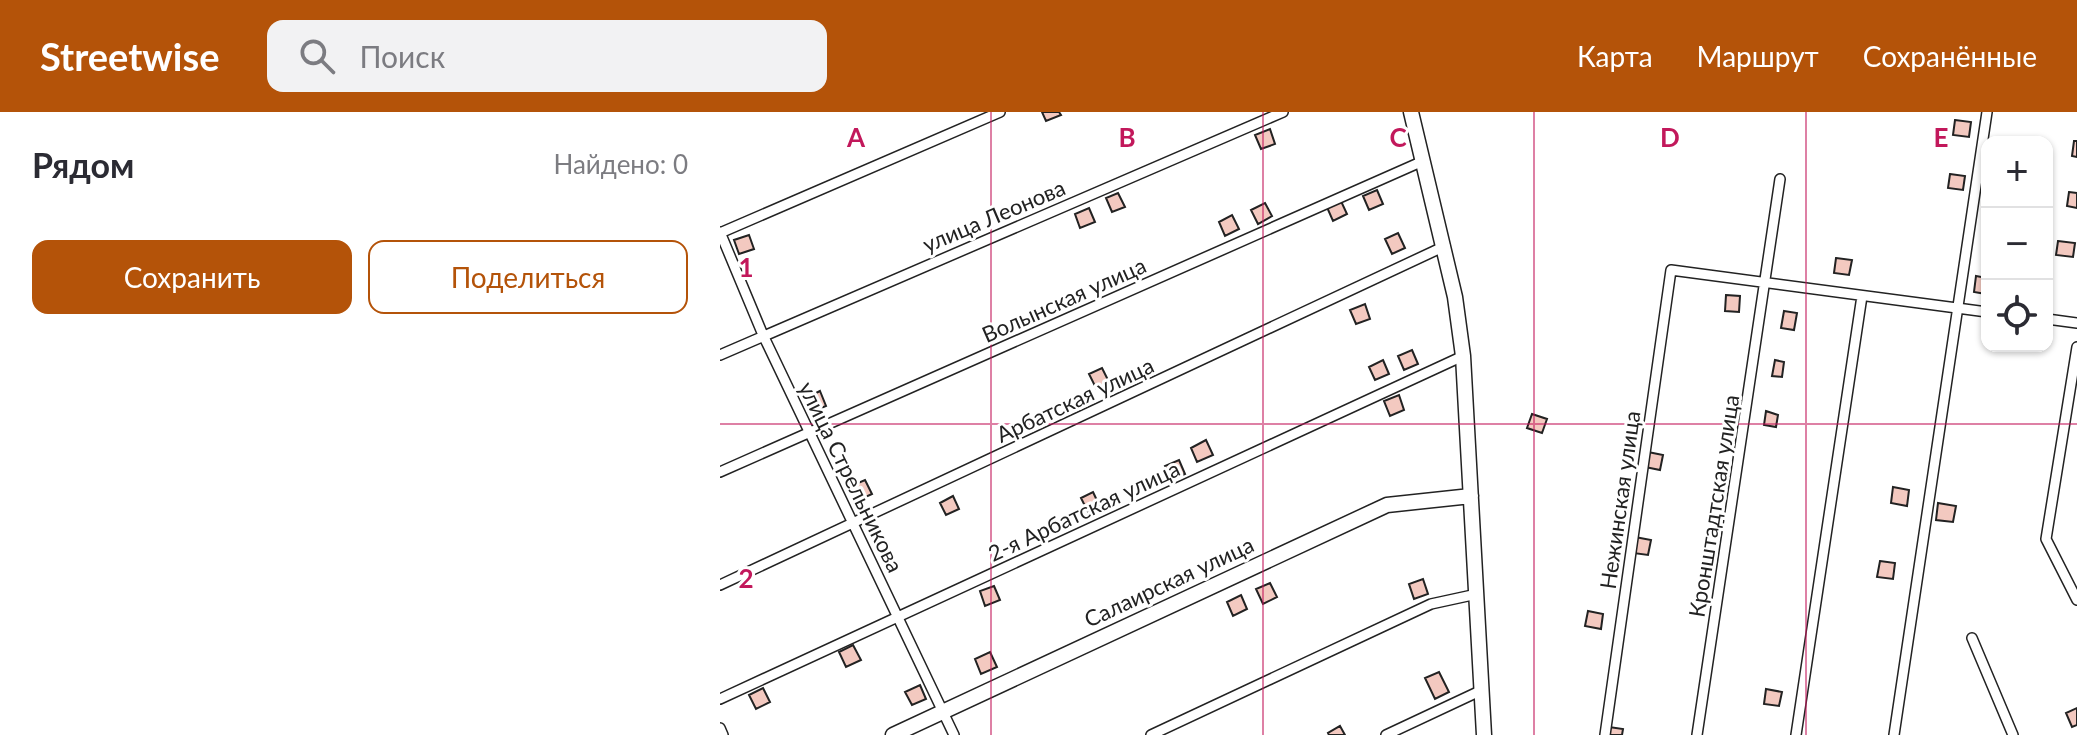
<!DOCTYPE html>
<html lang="ru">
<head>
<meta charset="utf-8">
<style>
  :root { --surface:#fff; --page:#f2f2f3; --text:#2b2b33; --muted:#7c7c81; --line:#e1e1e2; --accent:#b45309 }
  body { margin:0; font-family:Lato,sans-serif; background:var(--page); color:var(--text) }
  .controls { position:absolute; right:24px; top:24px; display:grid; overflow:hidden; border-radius:16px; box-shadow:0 2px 6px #0004 }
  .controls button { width:72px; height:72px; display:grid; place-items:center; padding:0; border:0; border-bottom:2px solid var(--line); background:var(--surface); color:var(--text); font:40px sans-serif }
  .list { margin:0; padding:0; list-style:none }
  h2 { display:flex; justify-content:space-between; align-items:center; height:104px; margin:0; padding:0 32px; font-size:34px }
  h2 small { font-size:26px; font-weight:400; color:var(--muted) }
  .actions { display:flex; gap:16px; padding:24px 32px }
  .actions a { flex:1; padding:18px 0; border:2px solid var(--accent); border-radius:16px; text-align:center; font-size:28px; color:var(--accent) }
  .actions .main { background:var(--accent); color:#fff }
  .icon { flex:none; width:44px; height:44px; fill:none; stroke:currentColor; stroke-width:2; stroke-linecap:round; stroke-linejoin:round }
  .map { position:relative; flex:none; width:1357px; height:623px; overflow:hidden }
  header { display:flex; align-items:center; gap:48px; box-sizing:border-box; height:112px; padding:0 40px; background:var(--accent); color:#fff }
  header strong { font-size:38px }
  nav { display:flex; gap:44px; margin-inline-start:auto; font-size:28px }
  .search { width:560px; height:72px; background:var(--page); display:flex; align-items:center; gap:20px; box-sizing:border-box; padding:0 28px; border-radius:16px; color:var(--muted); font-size:30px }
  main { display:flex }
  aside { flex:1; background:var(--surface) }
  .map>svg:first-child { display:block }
  .building { fill:#f3c9c0; stroke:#222; stroke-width:2 }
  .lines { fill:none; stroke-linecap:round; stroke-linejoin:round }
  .street-casing { stroke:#222; stroke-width:12 }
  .secondary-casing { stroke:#222; stroke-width:17 }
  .street { stroke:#fff; stroke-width:9 }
  .secondary { stroke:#fff; stroke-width:14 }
  .grid { fill:none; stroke:#c2185b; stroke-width:2; stroke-opacity:0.55 }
  .labels { text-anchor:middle; stroke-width:6; stroke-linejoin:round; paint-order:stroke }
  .street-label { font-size:22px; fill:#222; stroke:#fff }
  .grid-label { font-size:26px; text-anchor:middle; font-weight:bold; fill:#c2185b; stroke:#fff; stroke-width:6; stroke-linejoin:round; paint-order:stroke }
</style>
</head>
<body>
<header>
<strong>Streetwise</strong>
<div class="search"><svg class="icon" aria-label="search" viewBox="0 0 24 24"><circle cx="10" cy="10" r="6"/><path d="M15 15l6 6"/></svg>Поиск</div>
<nav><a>Карта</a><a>Маршрут</a><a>Сохранённые</a></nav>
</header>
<main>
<aside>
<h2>Рядом<small>Найдено: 0</small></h2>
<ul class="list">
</ul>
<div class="actions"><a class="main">Сохранить</a><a>Поделиться</a></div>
</aside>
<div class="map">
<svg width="1357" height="623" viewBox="0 0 1357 623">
  <rect width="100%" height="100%" fill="#fff"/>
  <path class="building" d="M322 0H339L341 3 326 9Z
    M1235 8 1251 10 1249 25 1233 23Z
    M550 17 555 32 541 37 535 23Z
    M1354 29H1357V45L1352 44Z
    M1230 62 1245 64 1243 78 1228 76Z
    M657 78 663 92 649 98 643 84Z
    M1349 80 1357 81V96L1347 94Z
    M398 81 405 95 392 100 386 86Z
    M620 87 627 102 613 109 606 93Z
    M545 91 552 104 538 112 531 98Z
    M369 96 375 110 360 116 355 102Z
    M512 103 519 117 505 124 499 110Z
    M678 121 685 136 672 142 665 127Z
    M29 123 34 137 19 142 14 128Z
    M1338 129 1355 131 1353 145 1336 143Z
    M1116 146 1132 148 1129 163 1114 161Z
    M1256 164 1267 166 1266 182 1254 180Z
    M1006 183 1020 184 1019 200 1005 199Z
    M645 192 650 207 636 212 630 198Z
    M1064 199 1077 201 1074 218 1061 216Z
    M692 238 698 252 684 258 678 244Z
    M663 248 669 262 655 268 649 255Z
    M1055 248 1064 250 1062 265 1052 264Z
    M382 256 389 270 376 276 369 262Z
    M100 279 106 294 92 300 86 286Z
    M679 283 684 298 670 304 664 289Z
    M1046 299 1058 303 1056 315 1044 313Z
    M812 302 827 307 822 321 807 316Z
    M486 328 493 343 477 350 471 336Z
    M928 340 943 343 940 358 925 355Z
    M459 348 465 362 451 368 445 354Z
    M145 368 152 382 137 389 131 374Z
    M1173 375 1189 378 1187 394 1171 391Z
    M373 380 381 397 369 402 361 386Z
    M233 384 239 397 226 403 220 391Z
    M1218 391 1236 394 1233 410 1216 408Z
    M915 425 931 428 928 443 913 441Z
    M1160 449 1175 451 1173 467 1157 465Z
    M703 467 708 482 694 487 689 472Z
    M550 471 557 485 543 492 536 477Z
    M274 474 280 488 265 494 260 479Z
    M521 483 527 497 513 504 507 490Z
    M868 499 883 502 881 517 865 514Z
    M133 533 141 548 126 555 119 540Z
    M270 540 277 555 261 562 255 547Z
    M719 560 729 580 715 587 705 566Z
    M200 573 206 587 192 593 185 580Z
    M43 576 50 590 36 597 29 583Z
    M1046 577 1062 580 1059 594 1044 592Z
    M1357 596V613L1352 615 1346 601Z
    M620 614 625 623H609L608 621Z
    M889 615 903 617 902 623H888Z"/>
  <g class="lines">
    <defs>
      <path id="street" d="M0 120 43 223 234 623
        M0 121 280 0
        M1327 207 1357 211
        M1357 235 1326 427 1357 488
        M0 243 563 0
        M0 360 703 49
        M0 473 725 134
        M1252 526 1293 623
        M0 587 743 244
        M0 616 3 623
        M431 623 711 492 757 482
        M666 623 762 578
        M885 623 951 158 1267 200
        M977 623 1060 67
        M1076 623 1142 184
        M1174 623 1267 0"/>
      <path id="secondary" d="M691 0 735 185 743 244 764 623
        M173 623 667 393 751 384"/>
    </defs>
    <use href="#street" class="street-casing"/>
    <use href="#secondary" class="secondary-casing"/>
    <use href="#street" class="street"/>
    <use href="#secondary" class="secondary"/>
  </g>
  <path class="grid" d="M271 0V623M543 0V623M814 0V623M1086 0V623M0 312H1357"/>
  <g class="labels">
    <g class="street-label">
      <text transform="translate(274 104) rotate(-23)" y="8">улица Леонова</text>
      <text transform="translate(344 188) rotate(-24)" y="8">Волынская улица</text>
      <text transform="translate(355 288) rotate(-25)" y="8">Арбатская улица</text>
      <text transform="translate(131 365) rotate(64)" y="8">улица Стрельникова</text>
      <text transform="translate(900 388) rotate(-82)" y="8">Нежинская улица</text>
      <text transform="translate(994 394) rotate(-81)" y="8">Кронштадтская улица</text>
      <text transform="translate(364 399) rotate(-25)" y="8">2-я Арбатская улица</text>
      <text transform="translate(449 470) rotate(-25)" y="8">Салаирская улица</text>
    </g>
  </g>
  <g class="grid-label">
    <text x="136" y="35">A</text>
    <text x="407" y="35">B</text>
    <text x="678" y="35">C</text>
    <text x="950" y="35">D</text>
    <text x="1221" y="35">E</text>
    <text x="26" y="165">1</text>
    <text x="26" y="476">2</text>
  </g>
</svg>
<div class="controls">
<button>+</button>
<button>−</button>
<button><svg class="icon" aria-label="locate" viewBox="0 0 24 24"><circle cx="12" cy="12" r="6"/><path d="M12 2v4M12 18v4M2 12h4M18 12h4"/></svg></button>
</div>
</div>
</main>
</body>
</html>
